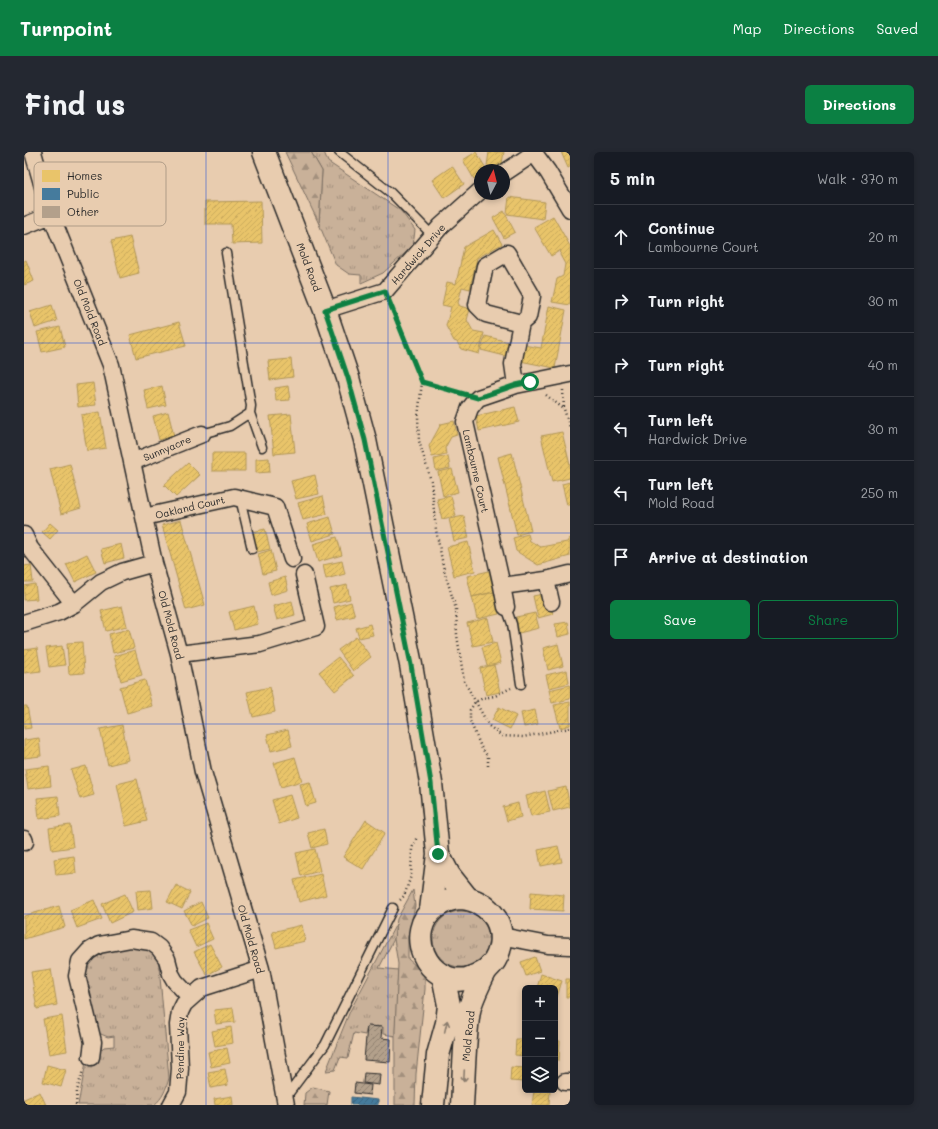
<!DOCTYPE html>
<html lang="en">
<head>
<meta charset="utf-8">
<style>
  :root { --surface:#171b24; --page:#242831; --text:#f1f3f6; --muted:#9ea1a6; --line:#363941; --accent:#0b8043 }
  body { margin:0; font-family:Mali,sans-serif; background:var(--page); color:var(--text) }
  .controls { position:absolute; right:12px; bottom:12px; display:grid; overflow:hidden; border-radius:6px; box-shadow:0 2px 6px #0003 }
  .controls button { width:36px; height:36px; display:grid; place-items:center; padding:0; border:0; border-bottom:1px solid var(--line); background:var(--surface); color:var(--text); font:20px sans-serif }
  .compass { position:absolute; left:450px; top:12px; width:36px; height:36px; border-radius:50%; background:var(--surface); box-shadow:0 2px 6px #0003; rotate:7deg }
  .stop { position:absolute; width:12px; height:12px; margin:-9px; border:3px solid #0b8043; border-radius:50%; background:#fff }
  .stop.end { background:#0b8043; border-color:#fff; box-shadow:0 1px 4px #0008 }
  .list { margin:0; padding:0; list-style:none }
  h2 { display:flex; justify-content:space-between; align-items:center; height:52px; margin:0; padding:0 16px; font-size:17px }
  h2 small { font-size:13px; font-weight:400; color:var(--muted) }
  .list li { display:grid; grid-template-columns:26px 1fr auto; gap:12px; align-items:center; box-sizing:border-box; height:64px; padding:0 16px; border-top:1px solid var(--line) }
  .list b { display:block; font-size:15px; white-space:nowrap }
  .list p { margin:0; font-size:13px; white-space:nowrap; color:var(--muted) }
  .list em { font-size:13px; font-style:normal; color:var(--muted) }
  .actions { display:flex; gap:8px; padding:12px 16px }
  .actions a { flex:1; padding:9px 0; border:1px solid var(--accent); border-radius:6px; text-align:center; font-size:14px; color:var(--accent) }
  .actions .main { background:var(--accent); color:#fff }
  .icon { flex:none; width:22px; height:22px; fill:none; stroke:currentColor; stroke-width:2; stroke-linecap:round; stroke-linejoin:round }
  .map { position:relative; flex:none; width:546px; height:953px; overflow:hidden; border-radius:6px }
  header { display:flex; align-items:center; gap:24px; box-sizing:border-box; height:56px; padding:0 20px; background:var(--accent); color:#fff }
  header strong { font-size:19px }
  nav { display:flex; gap:22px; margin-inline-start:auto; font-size:14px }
  .intro { display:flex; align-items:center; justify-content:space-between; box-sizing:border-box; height:96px; padding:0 24px }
  h1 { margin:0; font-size:28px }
  .button { padding:10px 18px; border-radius:6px; background:var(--accent); color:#fff; font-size:14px; font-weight:700 }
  main { display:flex; gap:24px; padding:0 24px }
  aside { flex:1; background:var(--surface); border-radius:6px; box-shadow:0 2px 6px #0003 }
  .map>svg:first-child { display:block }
  .grass { fill:url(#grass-tufts); stroke:#7a6e62 }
  .forest { fill:url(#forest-firs); stroke:#7a6e62 }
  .homes { fill:url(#homes-hatch); stroke:#b09657 }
  .public { fill:url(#public-hatch); stroke:#3d637b }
  .building { fill:url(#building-hatch); stroke:#2b2b2b }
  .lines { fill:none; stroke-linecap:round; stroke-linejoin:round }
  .lane-casing { stroke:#2b2b2b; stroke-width:11 }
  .street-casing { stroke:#2b2b2b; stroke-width:19 }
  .primary-casing { stroke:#2b2b2b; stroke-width:25 }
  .path { stroke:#2b2b2b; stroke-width:2.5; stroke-dasharray:1 3; stroke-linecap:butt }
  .lane { stroke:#e8ccaf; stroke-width:8 }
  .street { stroke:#e8ccaf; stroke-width:16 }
  .primary { stroke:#e8ccaf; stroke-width:22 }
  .oneway { stroke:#8a7c6d }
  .route { stroke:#0b8043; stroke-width:5 }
  .grid { fill:none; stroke:#1d4ed8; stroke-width:1; stroke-opacity:0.55 }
  .labels { text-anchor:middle; stroke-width:4; stroke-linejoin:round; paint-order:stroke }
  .street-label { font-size:10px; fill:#2b2b2b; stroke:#e8ccaf }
  .key { fill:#e8ccaf; stroke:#af9c87; stroke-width:1 }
  .key-label { font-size:11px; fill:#2b2b2b }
</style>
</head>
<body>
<header>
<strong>Turnpoint</strong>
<nav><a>Map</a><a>Directions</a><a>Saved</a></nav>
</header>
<div class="intro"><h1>Find us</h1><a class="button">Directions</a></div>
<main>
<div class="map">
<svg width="546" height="953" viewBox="0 0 546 953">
  <defs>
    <pattern id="grass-tufts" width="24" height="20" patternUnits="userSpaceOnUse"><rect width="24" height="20" fill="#c9b199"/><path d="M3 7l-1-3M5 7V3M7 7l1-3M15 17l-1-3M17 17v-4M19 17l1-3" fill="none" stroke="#a3907d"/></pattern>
    <pattern id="forest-firs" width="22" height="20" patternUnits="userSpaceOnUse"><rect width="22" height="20" fill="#c9b199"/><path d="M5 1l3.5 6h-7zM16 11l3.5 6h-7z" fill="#a3907d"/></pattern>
    <pattern id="homes-hatch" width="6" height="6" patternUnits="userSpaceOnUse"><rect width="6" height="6" fill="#e9c46a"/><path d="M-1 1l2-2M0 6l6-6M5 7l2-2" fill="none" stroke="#c8a95c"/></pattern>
    <pattern id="public-hatch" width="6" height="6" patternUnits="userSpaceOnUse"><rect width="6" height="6" fill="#457b9d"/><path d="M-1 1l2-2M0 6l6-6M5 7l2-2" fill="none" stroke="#3a6580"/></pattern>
    <pattern id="building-hatch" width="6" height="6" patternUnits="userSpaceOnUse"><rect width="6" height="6" fill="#b3a08b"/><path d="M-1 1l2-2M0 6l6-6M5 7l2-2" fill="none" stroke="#928372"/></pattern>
  </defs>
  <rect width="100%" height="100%" fill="#e8ccaf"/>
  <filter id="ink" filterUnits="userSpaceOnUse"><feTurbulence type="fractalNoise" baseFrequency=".025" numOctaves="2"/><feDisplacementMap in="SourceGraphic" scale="8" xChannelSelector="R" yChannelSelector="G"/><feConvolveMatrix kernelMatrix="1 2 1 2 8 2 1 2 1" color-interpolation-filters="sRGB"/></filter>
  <g filter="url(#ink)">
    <path class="grass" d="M287 0H300L304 10 377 59 391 78 389 94 359 121 337 131V123L325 122 312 113 295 72 298 19Z
      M409 787a28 28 0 1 1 56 0a28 28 0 1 1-56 0Z
      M372 772 370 787 355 816 374 818 371 884 359 882V875L343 874 341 883 330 881 324 906 316 905 311 918 302 919 326 859Z
      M118 793 134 803 145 926C142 937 139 946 130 953H54L62 910 80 895 90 894V884L84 885 72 880 60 836 61 809 70 801Z"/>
    <path class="forest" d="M261 0H287L298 19 295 72Z
      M389 738 391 754 384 785V807L401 822V837L392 922 391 953H371V878L374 812 370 787 373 767Z
      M289 935 305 939 303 953H280L281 941Z"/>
    <path class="homes" d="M452 0 463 18H456V23L450 27 439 8Z
      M465 0H480L477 17 463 14Z
      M537 0H546V15L544 16Z
      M428 14 440 32 420 46 408 28Z
      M485 45 521 50 519 67 483 62Z
      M237 49 238 91 208 92 207 72H181V50Z
      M480 59 491 80 480 86 469 66Z
      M529 64 546 94V153L528 150 533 127 539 124 541 112 536 103 537 98 527 104 510 75Z
      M470 78 478 92 453 106 446 137 438 135 434 151 436 154 446 157 443 168 449 179 460 181 455 202 437 197 433 190 430 189 422 174 427 155 418 153 423 130 432 132 440 95Z
      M106 85 115 121 96 126 87 89Z
      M2 108 10 129 0 133V109Z
      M28 153 33 169 11 176 6 160Z
      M525 154 542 158 531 216 496 209 499 193 517 196Z
      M155 170 162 194 112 206 106 183Z
      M36 175 41 195 18 200 13 180Z
      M461 184 489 191 485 205 457 198Z
      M267 207 269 225 246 228 244 209Z
      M69 231 72 253 54 255 52 233Z
      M138 234 142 253 124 257 120 238Z
      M264 234 266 248 252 249 251 236Z
      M491 255 495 270 455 279 452 264Z
      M76 260 82 296 63 299 57 263Z
      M144 260 150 284 135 288 129 264Z
      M267 262 271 300 250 302 246 264Z
      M430 269 433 283 427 285 421 296 422 302 408 305 405 294 417 272Z
      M538 280 546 313V326L528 330 517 284Z
      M188 301H221V319H188Z
      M488 301 507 379 493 383 474 305Z
      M424 304 426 316 412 319 410 307Z
      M245 306 246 320 232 321V307Z
      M164 311 176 323 152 345 140 333Z
      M46 312 57 356 37 362 26 317Z
      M428 317 434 340 419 344 414 320Z
      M291 323 295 342 272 347 267 329Z
      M546 330V353H543L538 332Z
      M299 344 303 362 279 368 274 351Z
      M427 344 432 364 418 367 413 347Z
      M440 364 445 386 430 389 425 367Z
      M306 365 311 382 288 389 283 372Z
      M157 368 181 453 162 458 138 373Z
      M26 371 34 378 26 387 18 380Z
      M241 377 246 397 233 400 228 380Z
      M504 382 506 389 517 395 543 390 546 385V404L514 413 492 399 489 386Z
      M313 385 318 403 294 410 289 392Z
      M444 390 451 419 430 424 423 395Z
      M97 392 100 406 81 411 77 397Z
      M247 398 252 419 239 422 234 402Z
      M63 402 72 420 51 430 42 412Z
      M318 409 321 422 302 427 299 413Z
      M7 413 9 430H0V414Z
      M465 419 470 440 448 445 443 424Z
      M261 425 264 438 247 443 244 430Z
      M11 432 13 447 0 448V434Z
      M323 433 326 447 309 451 306 437Z
      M470 440 475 462 453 467 448 445Z
      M524 441 529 462 514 466 509 444Z
      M268 449 271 463 253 468 249 454Z
      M327 450 331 464 313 468 310 455Z
      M98 454 103 474 82 479 77 459Z
      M230 454 234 472 210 478 205 460Z
      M511 461 515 476 495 481 492 465Z
      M464 466 469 490 449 494 443 471Z
      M544 470 546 482 534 485 531 472Z
      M346 472 349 483 335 486 332 476Z
      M105 477 110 496 89 501 85 482Z
      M332 485 347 505 329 519 314 498Z
      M58 490 60 521 45 522 43 491Z
      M472 491 477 511 463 514 458 495Z
      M534 492 539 514 524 518 519 496Z
      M38 494 41 513 25 515 22 496Z
      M13 496 17 519 0 521V498Z
      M111 498 118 523 97 529 90 504Z
      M314 505 330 524 311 539 295 520Z
      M470 513 476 540 462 543 456 516Z
      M543 518 545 531 525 536 522 523Z
      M121 528 128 554 103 561 96 535Z
      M546 533V547L528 551 525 538Z
      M246 535 251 560 229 565 223 540Z
      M546 550V573L536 576 530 553Z
      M0 554H3L7 576 0 577Z
      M475 555 492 564 486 577 468 568Z
      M511 558 514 572 500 575 497 561Z
      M98 573 105 608 84 613 76 577Z
      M264 578 268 594 247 599 243 583Z
      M15 586 17 604 0 606V588Z
      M271 605 278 629 257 635 250 611Z
      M25 614 27 634 4 637 1 617Z
      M62 614 70 643 56 647 47 618Z
      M113 627 123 669 102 674 93 632Z
      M286 630 292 651 282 654 276 632Z
      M542 635 546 655 529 659 524 639Z
      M521 639 526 660 507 664 502 644Z
      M266 643 273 666 255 672 248 648Z
      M34 644 36 664 15 667 13 646Z
      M494 651 497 665 483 669 479 655Z
      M342 668 361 681 339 717 319 705Z
      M46 673 49 695 28 698 25 676Z
      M300 677 303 692 288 696 284 681Z
      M534 694 538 710 517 714 514 698Z
      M291 697 296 719 277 724 272 701Z
      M50 704 52 721 32 723 30 707Z
      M297 722 302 743 275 750 270 728Z
      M152 733 166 740 158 757 143 750Z
      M127 738 129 756 114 758 112 739Z
      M507 740 540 743 539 759 506 757Z
      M101 742 109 760 86 771 78 752Z
      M70 748 78 767 53 776 46 758Z
      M177 750 184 766 168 774 160 759Z
      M35 754 41 775 0 787V764Z
      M182 771 189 787 172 795 164 778Z
      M278 773 281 789 252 796 248 780Z
      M186 792 198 815 183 823 170 800Z
      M511 805 516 819 502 824 497 810Z
      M27 817 33 853 13 857 7 820Z
      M517 822 538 829 533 845 531 844V836H513Z
      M542 827H546V845H542Z
      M209 856 211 870 192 872 190 858Z
      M38 864 43 899 25 902 19 867Z
      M207 875 209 891 191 894 188 879Z
      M492 887H501V904L491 903Z
      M531 888 536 889 535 908H531Z
      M203 896 206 911 187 915 184 900Z
      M23 913 42 918 37 935 19 930Z
      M487 915 501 916 500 930 486 929Z
      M201 917 204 933 187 936 184 920Z
      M510 938H526L525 953H508Z
      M16 940 22 953H0V947Z
      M208 944 209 953H191L190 947Z"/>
    <path class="public" d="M327 945 354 948V953H327Z"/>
    <path class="building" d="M343 874 358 875 357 886 367 887 366 910 340 908Z
      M340 921 356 922 355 933 339 931Z
      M331 931 347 933 346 943 330 941Z"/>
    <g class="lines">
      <defs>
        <path id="lane" d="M315 0 367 41 409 84
          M226 261 238 295
          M178 282 206 274 226 261 227 254 202 101
          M216 346 228 397
          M482 455 488 472 497 532
          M262 945 301 893 369 756"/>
        <path id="street" d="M9 0 27 63 87 213 130 411 155 502 179 620 237 817 262 953
          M480 21 510 1 524 20 546 57
          M0 74 27 63
          M301 158 361 139 417 74 456 39
          M546 222 492 233 454 246 446 256 441 270 478 434 522 428 546 422
          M492 233 489 212 497 171 462 162 453 153 461 114 483 101 508 144 504 165 497 171
          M108 310 178 282
          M120 365 210 345 251 355 268 407
          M0 383 6 396 50 452
          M522 428 527 450
          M478 434 482 455
          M0 471 35 460 50 452 77 430 98 420 130 411
          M155 502 236 492 292 475 280 423
          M0 687 1 690
          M477 784 524 793 546 794
          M67 905 69 890 53 824 56 809 65 799 75 793 107 787 127 790 135 796 143 807 147 822 151 829 166 845
          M541 930H546
          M147 953 154 940 156 916 154 873 156 860 160 852 178 836 237 817"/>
        <path id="primary" d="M240 0 301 158 324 226 341 288 387 513 407 631 414 702 407 758
          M414 702 425 723 444 747
          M409 953 414 903 423 871 425 853 419 823
          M438 953C440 922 440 890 445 859 447 849 457 828 461 820 464 815 469 812 471 808 478 796 479 780 472 767 464 755 452 747 437 746 428 746 420 749 412 755 379 779 402 834 443 827 450 825 456 822 462 818"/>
      </defs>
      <use href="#lane" class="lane-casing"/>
      <use href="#street" class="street-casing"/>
      <use href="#primary" class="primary-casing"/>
      <path class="path" d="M366 152 398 230 438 242
        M398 230 394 265 395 289 407 329 412 378 420 418 432 457 433 483 440 529 465 574 478 584 499 585 546 576
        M539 238 540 257 546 276
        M522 243 540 257
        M464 614V605L457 595 446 569V558L451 550 459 546 471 544 487 536
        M376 748 380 744 387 724 388 696 393 685
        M52 953 53 939 59 918"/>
      <use href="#lane" class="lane"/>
      <use href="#street" class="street"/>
      <use href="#primary" class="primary"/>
    </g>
    <defs><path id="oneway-shaft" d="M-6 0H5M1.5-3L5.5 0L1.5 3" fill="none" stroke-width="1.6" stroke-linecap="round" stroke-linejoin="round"/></defs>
    <g class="oneway">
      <use href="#oneway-shaft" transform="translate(422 874) rotate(-77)"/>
      <use href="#oneway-shaft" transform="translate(440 924) rotate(93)"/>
    </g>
  </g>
  <g class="lines" filter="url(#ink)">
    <path class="route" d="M414 702 407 631 387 513 341 288 324 226 301 158 361 139 398 230 454 246 492 233 506 230"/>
  </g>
  <path class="grid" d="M182 0V953M364 0V953M0 191H546M0 381H546M0 572H546M0 762H546"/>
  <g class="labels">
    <g class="street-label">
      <text transform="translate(394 102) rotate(-49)" y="4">Hardwick Drive</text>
      <text transform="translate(285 115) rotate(69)" y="4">Mold Road</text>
      <text transform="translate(66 160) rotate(68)" y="4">Old Mold Road</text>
      <text transform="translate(143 296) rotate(-23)" y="4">Sunnyacre</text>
      <text transform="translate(452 319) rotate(77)" y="4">Lambourne Court</text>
      <text transform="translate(166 355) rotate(-13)" y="4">Oakland Court</text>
      <text transform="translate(147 473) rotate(75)" y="4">Old Mold Road</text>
      <text transform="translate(227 787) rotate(74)" y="4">Old Mold Road</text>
      <text transform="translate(444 884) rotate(-84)" y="4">Mold Road</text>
      <text transform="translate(156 896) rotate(-89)" y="4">Pendine Way</text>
    </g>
  </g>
  <rect x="10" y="10" width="132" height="64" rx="6" class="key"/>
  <rect x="18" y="18" width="18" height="12" fill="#e9c46a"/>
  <rect x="18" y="36" width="18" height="12" fill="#457b9d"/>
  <rect x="18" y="54" width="18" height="12" fill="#b3a08b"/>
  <g class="key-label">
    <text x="43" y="28">Homes</text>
    <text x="43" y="46">Public</text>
    <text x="43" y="64">Other</text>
  </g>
</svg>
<div class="controls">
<button>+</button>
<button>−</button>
<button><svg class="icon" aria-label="layers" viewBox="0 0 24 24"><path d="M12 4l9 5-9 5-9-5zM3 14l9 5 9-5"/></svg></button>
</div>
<svg class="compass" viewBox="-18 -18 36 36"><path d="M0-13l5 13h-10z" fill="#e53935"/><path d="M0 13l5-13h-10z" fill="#9ea1a6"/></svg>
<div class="stop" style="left:506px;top:230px"></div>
<div class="stop end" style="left:414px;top:702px"></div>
</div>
<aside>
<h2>5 min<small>Walk · 370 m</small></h2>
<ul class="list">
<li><svg class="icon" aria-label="ahead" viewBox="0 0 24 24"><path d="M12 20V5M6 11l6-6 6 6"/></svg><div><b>Continue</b><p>Lambourne Court</p></div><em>20 m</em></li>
<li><svg class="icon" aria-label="right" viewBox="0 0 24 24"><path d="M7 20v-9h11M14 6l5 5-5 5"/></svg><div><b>Turn right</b></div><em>30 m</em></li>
<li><svg class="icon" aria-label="right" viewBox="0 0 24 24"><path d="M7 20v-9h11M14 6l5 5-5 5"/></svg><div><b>Turn right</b></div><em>40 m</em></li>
<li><svg class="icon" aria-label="left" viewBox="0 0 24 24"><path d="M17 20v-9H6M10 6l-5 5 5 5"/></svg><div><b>Turn left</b><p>Hardwick Drive</p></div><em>30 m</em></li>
<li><svg class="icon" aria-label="left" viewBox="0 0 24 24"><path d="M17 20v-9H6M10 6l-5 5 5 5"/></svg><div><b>Turn left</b><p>Mold Road</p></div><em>250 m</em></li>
<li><svg class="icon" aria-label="arrive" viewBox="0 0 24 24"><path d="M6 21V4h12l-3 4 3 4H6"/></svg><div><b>Arrive at destination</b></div></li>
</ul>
<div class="actions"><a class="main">Save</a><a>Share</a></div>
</aside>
</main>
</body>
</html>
